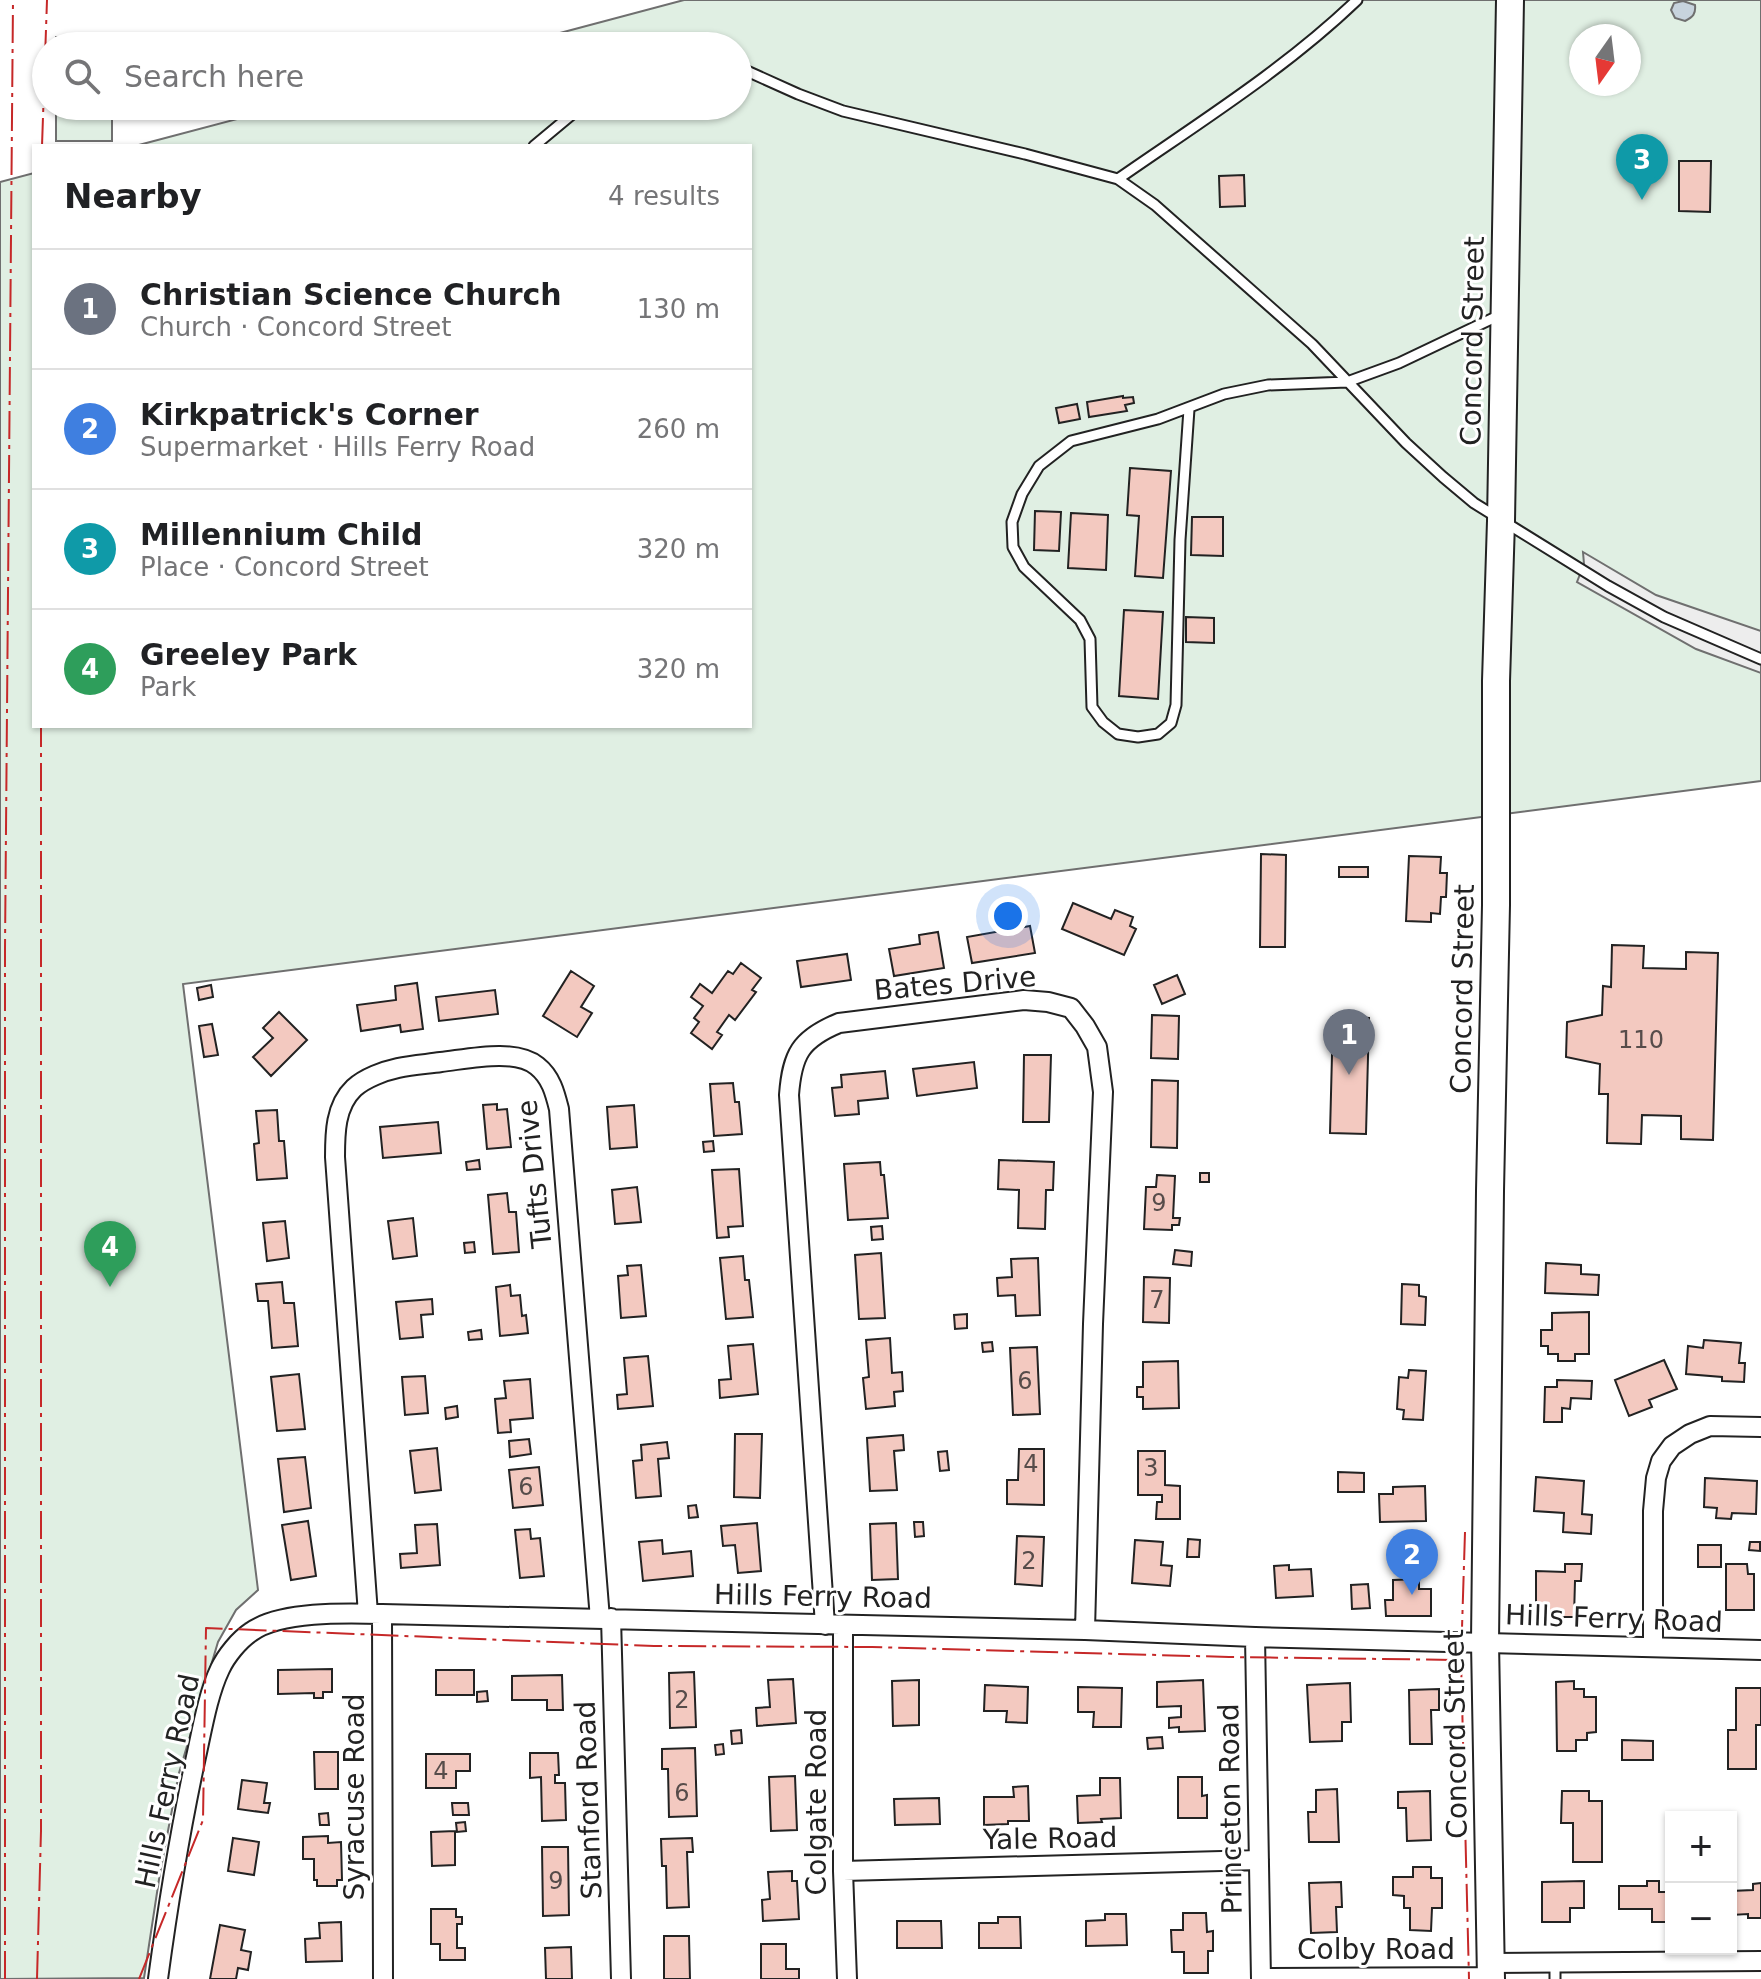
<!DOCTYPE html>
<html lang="en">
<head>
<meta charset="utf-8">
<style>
  :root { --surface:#fff; --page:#f6f6f6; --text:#202124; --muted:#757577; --line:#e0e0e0; --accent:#2563eb }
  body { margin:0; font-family:"DejaVu Sans",sans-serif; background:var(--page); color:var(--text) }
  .controls { position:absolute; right:24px; bottom:24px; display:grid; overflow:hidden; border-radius:0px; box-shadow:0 2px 6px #0004 }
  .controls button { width:72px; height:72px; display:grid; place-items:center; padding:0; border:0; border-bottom:2px solid var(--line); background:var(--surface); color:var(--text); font:40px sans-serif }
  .compass { position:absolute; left:1569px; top:24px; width:72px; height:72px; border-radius:50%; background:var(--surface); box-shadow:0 2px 6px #0004; rotate:194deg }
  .you { position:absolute; left:1008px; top:916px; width:28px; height:28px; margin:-20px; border:6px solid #fff; border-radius:50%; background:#1a73e8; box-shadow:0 0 0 12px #1a73e833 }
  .badge { display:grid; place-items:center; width:52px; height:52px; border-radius:50%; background:var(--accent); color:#fff; font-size:26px; font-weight:700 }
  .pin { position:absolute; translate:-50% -66px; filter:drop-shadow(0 2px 4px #0008) }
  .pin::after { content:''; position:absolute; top:42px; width:28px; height:24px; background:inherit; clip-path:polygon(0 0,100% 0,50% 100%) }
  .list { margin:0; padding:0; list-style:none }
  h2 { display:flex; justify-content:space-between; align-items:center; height:104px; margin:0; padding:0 32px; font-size:34px }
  h2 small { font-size:26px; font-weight:400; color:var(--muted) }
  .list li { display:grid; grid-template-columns:52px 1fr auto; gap:24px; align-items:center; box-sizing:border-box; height:120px; padding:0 32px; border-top:2px solid var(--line) }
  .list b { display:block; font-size:30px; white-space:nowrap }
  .list p { margin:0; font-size:26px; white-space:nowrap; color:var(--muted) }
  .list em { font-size:26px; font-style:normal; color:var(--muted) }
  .icon { flex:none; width:44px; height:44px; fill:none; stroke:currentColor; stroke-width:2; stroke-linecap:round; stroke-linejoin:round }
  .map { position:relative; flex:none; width:1761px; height:1979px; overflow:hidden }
  .search { position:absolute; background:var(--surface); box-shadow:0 2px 6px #0004; left:32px; top:32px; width:720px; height:88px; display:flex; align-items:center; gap:20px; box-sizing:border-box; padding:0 28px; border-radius:44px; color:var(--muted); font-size:30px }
  .panel { position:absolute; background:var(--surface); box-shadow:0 2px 6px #0004; left:32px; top:144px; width:720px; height:584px; border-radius:0px }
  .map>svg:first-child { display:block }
  .green { fill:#e0efe3; stroke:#6f6f6f; stroke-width:2; fill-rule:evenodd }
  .parking { fill:#ededed; stroke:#6f6f6f; stroke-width:2 }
  .water { fill:#c7d3dd; stroke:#6f6f6f; stroke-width:2 }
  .building { fill:#f3c9c0; stroke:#222; stroke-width:2 }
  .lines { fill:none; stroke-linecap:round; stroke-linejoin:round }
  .service-casing { stroke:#222; stroke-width:13 }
  .minor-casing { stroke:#222; stroke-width:22 }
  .secondary-casing { stroke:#222; stroke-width:30 }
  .service { stroke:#fff; stroke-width:9 }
  .minor { stroke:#fff; stroke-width:18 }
  .secondary { stroke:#fff; stroke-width:26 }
  .power { stroke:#c62828; stroke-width:2; stroke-dasharray:28 6 4 6; stroke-linecap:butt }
  .labels { text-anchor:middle; stroke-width:6; stroke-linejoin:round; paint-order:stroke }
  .number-label { font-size:24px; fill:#564c4a }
  .street-label { font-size:28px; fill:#222; stroke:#fff }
</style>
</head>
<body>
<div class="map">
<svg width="1761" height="1979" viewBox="0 0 1761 1979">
  <rect width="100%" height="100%" fill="#fff"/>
  <path class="green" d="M684 0H1761V781L183 984 258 1590 236 1610 218 1642 179 1773 160 1873 144 1978 0 1979V182L34 173V726H750V146H135L286 106H738V46H511ZM1581 36H1629V84H1581Z
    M56 37H113V46H56Z
    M56 106H112V141H56Z"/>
  <path class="parking" d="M1583 552 1656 595 1761 631V673L1696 649 1577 582 1584 564Z"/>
  <path class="water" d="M1683 1 1695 5C1696 14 1693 17 1685 21L1675 18 1671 10 1674 3Z"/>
  <path class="building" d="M1679 161H1711L1710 212 1679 211Z
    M1244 175 1245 206 1220 207 1219 176Z
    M1123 396V398L1133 397 1134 403 1125 405 1127 411 1089 417 1087 402Z
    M1077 404 1080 419 1059 423 1056 408Z
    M1130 468 1171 471 1163 578 1135 576 1139 516 1127 515Z
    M1035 511 1061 512 1059 551 1034 550Z
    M1071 513 1108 515 1106 570 1068 568Z
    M1192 517H1223V556L1191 555Z
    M1124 610 1163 612 1158 699 1119 696Z
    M1186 617 1214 618V643L1186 642Z
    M1261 854 1286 855 1285 947H1260Z
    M1409 856 1441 857 1440 873H1447L1446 897H1441L1440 914 1431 913V922L1406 921Z
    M1339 867H1368V877H1339Z
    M1073 903 1111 919 1115 910 1133 917 1130 926 1136 929 1124 955 1062 929Z
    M1030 926 1035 953 972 963 967 937Z
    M938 932 944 968 894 976 889 949 920 944 919 935Z
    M1612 945 1644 946 1643 968 1686 969V952L1718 953 1713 1140 1681 1139V1116L1642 1115 1641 1144 1607 1143 1608 1094H1599L1600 1064 1566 1057 1567 1022 1602 1015 1603 986 1611 987Z
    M847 954 851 980 801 987 797 961Z
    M741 963 761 978 752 990 756 992 735 1020 729 1015 717 1032 722 1035 712 1049 691 1033 699 1022 694 1018 703 1006 691 997 700 984 712 993 728 971 733 974Z
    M571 971 594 986 581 1007 592 1013 577 1037 543 1016Z
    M1177 975 1185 994 1162 1004 1154 985Z
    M417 983 423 1029 401 1032 400 1025 361 1031 357 1005 396 1000 395 986Z
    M211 985 213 997 199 1000 197 988Z
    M495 990 498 1014 439 1021 436 997Z
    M279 1012 307 1040 271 1076 253 1057 273 1038 263 1028Z
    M1152 1015 1179 1016 1178 1059 1151 1058Z
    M1333 1016 1369 1018 1366 1134 1330 1133Z
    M212 1024 218 1055 204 1057 199 1026Z
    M1024 1055H1051L1049 1122H1023Z
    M974 1062 977 1088 917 1096 913 1069Z
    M885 1071 888 1098 858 1101 859 1114 835 1116 832 1088 842 1087 841 1075Z
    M1152 1080 1178 1081 1177 1148 1151 1147Z
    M733 1083 735 1102H739L742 1134 714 1136 710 1084Z
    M497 1104V1110L507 1109 511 1147 487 1149 483 1105Z
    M634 1105 637 1147 610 1149 607 1107Z
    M277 1110 279 1141H284L287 1178 257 1180 254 1144 259 1143 256 1111Z
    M438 1122 441 1153 383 1158 380 1127Z
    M713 1141 714 1151 704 1152 703 1142Z
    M479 1160 480 1169 467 1170 466 1162Z
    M999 1160 1054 1162 1053 1190H1046L1045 1229 1018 1228 1019 1190 998 1189Z
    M880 1162 881 1175H884L888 1218 848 1220 844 1164Z
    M739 1169 743 1226 728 1227 729 1237 717 1238 712 1170Z
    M1200 1173H1209V1182H1200Z
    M1157 1175 1175 1176 1173 1218H1180L1179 1225H1172V1230L1144 1229 1146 1187H1156Z
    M637 1187 641 1222 615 1224 612 1190Z
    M507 1193 509 1212H516L519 1252 493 1254 488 1195Z
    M413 1218 417 1256 393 1259 388 1221Z
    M285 1221 289 1258 267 1261 263 1223Z
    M882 1226 883 1239 872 1240 871 1227Z
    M474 1242 475 1252 465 1253 464 1243Z
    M1175 1250 1192 1252 1191 1266 1173 1264Z
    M881 1253 885 1318 859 1319 855 1255Z
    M743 1256 745 1280H749L753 1317 726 1319 720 1258Z
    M1038 1258 1040 1315 1016 1316 1015 1295 998 1296 997 1278 1012 1277 1011 1259Z
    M1546 1263 1581 1265V1274L1599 1275 1598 1295 1545 1293Z
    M641 1265 646 1316 621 1318 618 1276 628 1275 627 1266Z
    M1144 1277 1170 1278 1169 1323 1143 1322Z
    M282 1282 284 1303H294L298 1346 272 1348 268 1301H258L256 1284Z
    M1402 1284 1419 1285V1296L1426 1297 1425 1325 1401 1324Z
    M510 1285 511 1296 520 1295 522 1316 526 1315 528 1333 500 1336 496 1287Z
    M432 1299 433 1314 421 1315 423 1337 400 1339 396 1302Z
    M1589 1312V1354H1575V1361H1558V1354H1548V1346H1541V1330H1552V1313Z
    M967 1314V1328L955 1329 954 1315Z
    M481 1330 482 1339 469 1340 468 1332Z
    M890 1338 892 1373 902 1372 903 1391 894 1392 895 1406 866 1409 863 1378 869 1377 866 1340Z
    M1704 1340 1741 1343 1739 1363H1745L1744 1382 1722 1381V1377L1686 1374 1688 1346 1703 1348Z
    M992 1342 993 1351 983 1352 982 1343Z
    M753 1344 758 1394 720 1398 719 1380 731 1379 728 1346Z
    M1037 1347 1040 1414 1013 1415 1010 1348Z
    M648 1356 653 1406 618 1409 617 1395 627 1394 624 1358Z
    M1664 1360 1677 1389 1649 1400 1652 1407 1629 1416 1615 1380Z
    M1178 1361 1179 1408 1143 1409V1397H1137V1387H1143V1362Z
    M1409 1370 1426 1371 1423 1420 1403 1419 1404 1410 1397 1409 1399 1377 1408 1378Z
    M299 1374 305 1429 277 1431 271 1377Z
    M425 1376 428 1413 405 1415 402 1377Z
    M530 1379 533 1418 510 1420 511 1432 498 1433 495 1399 506 1398 504 1381Z
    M1557 1380 1592 1381 1591 1399 1571 1398 1570 1409 1562 1408V1422H1544L1545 1387H1557Z
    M457 1406 458 1417 446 1419 445 1408Z
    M735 1434H762L760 1498 734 1497Z
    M903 1435 904 1450 894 1451 897 1490 870 1491 867 1438Z
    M529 1439 531 1454 510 1457 509 1441Z
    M667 1442 669 1458 658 1459 661 1496 636 1498 633 1461 642 1460 641 1445Z
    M437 1448 441 1490 415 1493 410 1451Z
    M1019 1449H1044V1505L1007 1504V1480H1018Z
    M947 1451 949 1470 940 1471 938 1452Z
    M1138 1451H1165V1485L1180 1486V1519H1156L1157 1502H1162V1495H1138Z
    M305 1457 311 1508 284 1512 278 1459Z
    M539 1467 543 1505 513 1508 509 1470Z
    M1338 1472 1364 1473V1492H1338Z
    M1536 1477 1584 1481 1582 1514 1592 1515 1591 1534 1563 1532 1564 1513 1534 1511Z
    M1705 1478 1757 1481 1756 1514 1732 1513 1731 1519 1716 1518 1717 1508 1704 1507Z
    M1425 1486 1426 1521 1380 1522 1379 1494H1393V1487Z
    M696 1505 698 1517 689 1518 688 1506Z
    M308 1521 316 1576 291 1580 282 1525Z
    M914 1522H923L924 1536 915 1537Z
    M757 1523 761 1571 738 1573 735 1545 723 1546 721 1526Z
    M896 1523 898 1579 872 1580 870 1524Z
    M437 1524 440 1565 401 1568 400 1554 417 1553 415 1525Z
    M530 1529 531 1539 540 1538 544 1576 520 1578 515 1530Z
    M1017 1536 1044 1537 1042 1586 1015 1584Z
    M1188 1539 1200 1540 1199 1557H1187Z
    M662 1540 663 1554 691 1551 693 1576 643 1581 639 1542Z
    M1135 1540 1163 1542 1161 1565 1172 1566 1170 1586 1132 1583Z
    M1750 1542H1760V1551L1749 1550Z
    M1698 1545H1721V1567H1698Z
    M1565 1564H1582L1581 1581H1575L1574 1617H1542V1606L1536 1605V1571L1565 1572Z
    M1726 1564H1747L1748 1574H1754V1610H1726Z
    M1289 1565V1570L1311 1569 1313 1596 1276 1598 1274 1566Z
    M1419 1579V1589H1431V1616H1386L1385 1600H1393V1580Z
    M1368 1584 1370 1608 1352 1609 1351 1585Z
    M332 1669V1692H323V1698H314V1693L278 1694V1670Z
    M436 1670H474V1695H436Z
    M694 1672 696 1727 670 1728 669 1673Z
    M562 1675 563 1710H547V1700H512V1676Z
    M793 1679 796 1723 757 1726 756 1708 770 1707 768 1680Z
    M919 1680V1725L893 1726 892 1681Z
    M1203 1680 1205 1731 1179 1732V1727L1169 1728V1718L1181 1717V1706L1157 1707V1682Z
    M1574 1681V1689H1584V1697H1596V1732L1587 1733V1740H1576V1751H1557L1556 1682Z
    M1350 1683 1351 1722H1342V1741L1310 1742 1307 1685Z
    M985 1685 1028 1687 1027 1723 1006 1722 1007 1711H984Z
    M1078 1687 1122 1688 1121 1727H1093L1094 1712H1078Z
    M1736 1688H1761V1725H1756V1769H1728V1730H1736Z
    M1439 1689V1710H1431L1432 1744H1410L1409 1690Z
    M487 1691 488 1701 477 1702V1692Z
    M741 1730 742 1743 732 1744 731 1731Z
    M1162 1737 1163 1748 1148 1749 1147 1738Z
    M1622 1740 1653 1741V1760H1622Z
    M723 1744 724 1754 716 1755 715 1745Z
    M695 1748 697 1816 669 1817 668 1769H662V1749Z
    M314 1752H338V1789H315Z
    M530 1753H558L559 1775H555V1783H565L566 1820 542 1821 541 1777 530 1778Z
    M426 1754H470V1771H456V1788H426Z
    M795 1776 797 1830 771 1831 769 1777Z
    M1178 1777H1202V1796L1207 1795V1818H1178Z
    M1100 1778H1120L1121 1818 1101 1819 1102 1822 1078 1823 1077 1796 1100 1795Z
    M242 1780 267 1783 264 1803H270L268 1813 238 1809Z
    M1028 1786 1029 1821H1008V1824L984 1825V1797H1014L1013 1787Z
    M1337 1789 1339 1842H1309L1308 1812H1316V1790Z
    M1430 1791 1431 1840 1407 1841 1406 1808H1398V1792Z
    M1562 1791H1589V1801H1602V1862H1573V1823H1561Z
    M939 1798 940 1824 895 1825 894 1799Z
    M452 1803H468L469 1815H453Z
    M328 1813 329 1825H320L319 1814Z
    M465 1822 466 1831 457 1832 456 1823Z
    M455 1831V1865L432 1866 431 1832Z
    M328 1836V1843L341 1842 342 1880H337V1886H317V1880H314V1859H303V1837Z
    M233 1838 259 1842 254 1875 228 1871Z
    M692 1838 693 1852H687L689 1907 667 1908 666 1866H662L661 1839Z
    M542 1847H568L569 1915 543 1916Z
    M1413 1867H1431V1878H1442V1908H1432L1431 1931 1410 1930V1908H1404V1896L1393 1895V1877H1413Z
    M792 1871V1881H797L799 1919 763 1921 762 1900 770 1899 768 1872Z
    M1584 1881V1908H1570V1922H1542V1882Z
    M1647 1881H1659V1892H1671V1922H1652V1909H1619V1886H1647Z
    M1341 1882 1342 1907H1336L1337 1932 1311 1933 1309 1883Z
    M1761 1883V1918H1748V1914L1731 1915V1891L1753 1890V1884Z
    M431 1909H456V1917H462V1924H457V1948H465V1960H440V1944H431Z
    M1183 1913H1206L1207 1932 1213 1931V1951H1208V1973H1184V1952H1172L1171 1930H1183Z
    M1105 1914H1126L1127 1945 1086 1946V1921L1105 1920Z
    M998 1917H1020L1021 1948H979V1923H998Z
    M897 1921H941L942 1948H897Z
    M341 1922 342 1961 306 1962 305 1939 320 1938 319 1923Z
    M220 1925 245 1930 241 1950 251 1952 248 1970 238 1968 236 1979H210Z
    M664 1936H689L690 1979H664Z
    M761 1944H786V1969H799V1979H761Z
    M571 1947 572 1979H546L545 1948Z"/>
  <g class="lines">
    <defs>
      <path id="service" d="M738 67 798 94 843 111 1025 154 1118 179 1155 205 1312 344 1406 443 1443 477 1474 503 1608 586 1664 617 1761 659
        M534 146 582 106
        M1118 179C1200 122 1285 69 1357 0
        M1189 409 1180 540 1176 705 1171 723 1158 734 1138 737 1118 734 1103 722 1092 707 1090 639 1080 620 1024 567 1013 547 1012 522 1022 494 1039 466 1071 441 1158 419 1224 394 1268 385 1347 382 1399 363 1502 314
        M1555 1962V1979"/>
      <path id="minor" d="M368 1614 335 1157C335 1134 335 1106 354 1088 365 1078 384 1071 398 1068 412 1065 427 1064 441 1062 468 1059 515 1048 537 1066 551 1077 555 1093 559 1109L600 1619
        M382 1614 383 1979
        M611 1618 621 1979
        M825 1625 789 1095C792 1055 800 1039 839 1023L1024 1000 1048 1002 1071 1008 1085 1026 1097 1047 1103 1092 1093 1324 1085 1630
        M843 1625V1871L847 1979
        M1255 1637 1261 1979
        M1653 1647V1511L1656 1478 1661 1461 1672 1446 1690 1434 1710 1426 1761 1427
        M843 1871 1259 1860
        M1491 1963 1761 1961
        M1261 1978 1491 1977
        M158 1979C168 1905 180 1831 196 1757 202 1730 208 1694 220 1669 226 1656 239 1640 251 1632 280 1611 346 1613 382 1614L1085 1630 1255 1637 1761 1650"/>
      <path id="secondary" d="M1491 1979 1485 1642 1490 1191 1496 905V681L1501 521 1510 0"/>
    </defs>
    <use href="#service" class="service-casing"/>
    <use href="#minor" class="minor-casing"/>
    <use href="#secondary" class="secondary-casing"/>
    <use href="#service" class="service"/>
    <use href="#minor" class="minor"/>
    <use href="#secondary" class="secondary"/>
    <path class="power" d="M42 146 47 0
      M1465 1532 1461 1660 1469 1979
      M5 1979V948L13 0
      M37 1979 41 1831V726
      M139 1979 203 1820 206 1628 654 1646 872 1647 1229 1657 1461 1660"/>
  </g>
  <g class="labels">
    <g class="number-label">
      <text x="1641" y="1048">110</text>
      <text x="1159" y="1211">9</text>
      <text x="1157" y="1308">7</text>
      <text x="1025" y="1389">6</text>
      <text x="1031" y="1472">4</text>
      <text x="1151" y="1476">3</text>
      <text x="526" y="1495">6</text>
      <text x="1029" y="1569">2</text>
      <text x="682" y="1708">2</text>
      <text x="441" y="1779">4</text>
      <text x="682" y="1801">6</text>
      <text x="556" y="1889">9</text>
    </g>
    <g class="street-label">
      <text transform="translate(1472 341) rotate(-89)" y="10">Concord Street</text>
      <text transform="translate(955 983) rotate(-5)" y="10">Bates Drive</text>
      <text transform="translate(1462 989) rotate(-89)" y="10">Concord Street</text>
      <text transform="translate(534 1174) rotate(-96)" y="10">Tufts Drive</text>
      <text transform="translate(823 1596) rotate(1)" y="10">Hills Ferry Road</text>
      <text transform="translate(1614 1618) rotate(2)" y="10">Hills Ferry Road</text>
      <text transform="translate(1455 1734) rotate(-91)" y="10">Concord Street</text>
      <text transform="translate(167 1781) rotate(-78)" y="10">Hills Ferry Road</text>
      <text transform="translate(354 1797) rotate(-90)" y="10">Syracuse Road</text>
      <text transform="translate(588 1800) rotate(-92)" y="10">Stanford Road</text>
      <text transform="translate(816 1802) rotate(-90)" y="10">Colgate Road</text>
      <text transform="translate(1230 1809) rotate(-91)" y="10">Princeton Road</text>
      <text transform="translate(1050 1838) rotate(-1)" y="10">Yale Road</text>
      <text x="1376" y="1959">Colby Road</text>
    </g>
  </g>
</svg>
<div class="controls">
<button>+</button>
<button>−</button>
</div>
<svg class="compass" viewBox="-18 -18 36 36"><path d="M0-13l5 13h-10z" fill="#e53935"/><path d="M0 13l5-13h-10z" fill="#757577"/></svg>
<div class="you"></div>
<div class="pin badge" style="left:1349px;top:1075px;background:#6b7280">1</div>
<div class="pin badge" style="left:1412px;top:1595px;background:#3f7fe0">2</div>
<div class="pin badge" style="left:1642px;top:200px;background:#0f9aa8">3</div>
<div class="pin badge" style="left:110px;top:1287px;background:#2e9e5b">4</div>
<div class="search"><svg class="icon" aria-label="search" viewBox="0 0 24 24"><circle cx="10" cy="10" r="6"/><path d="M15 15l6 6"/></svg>Search here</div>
<section class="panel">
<h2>Nearby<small>4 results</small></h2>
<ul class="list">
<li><span class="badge" style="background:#6b7280">1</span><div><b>Christian Science Church</b><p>Church · Concord Street</p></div><em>130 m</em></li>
<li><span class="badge" style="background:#3f7fe0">2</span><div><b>Kirkpatrick's Corner</b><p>Supermarket · Hills Ferry Road</p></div><em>260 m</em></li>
<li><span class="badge" style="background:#0f9aa8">3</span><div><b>Millennium Child</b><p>Place · Concord Street</p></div><em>320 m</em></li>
<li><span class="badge" style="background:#2e9e5b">4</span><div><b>Greeley Park</b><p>Park</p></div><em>320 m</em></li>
</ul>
</section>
</div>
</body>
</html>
